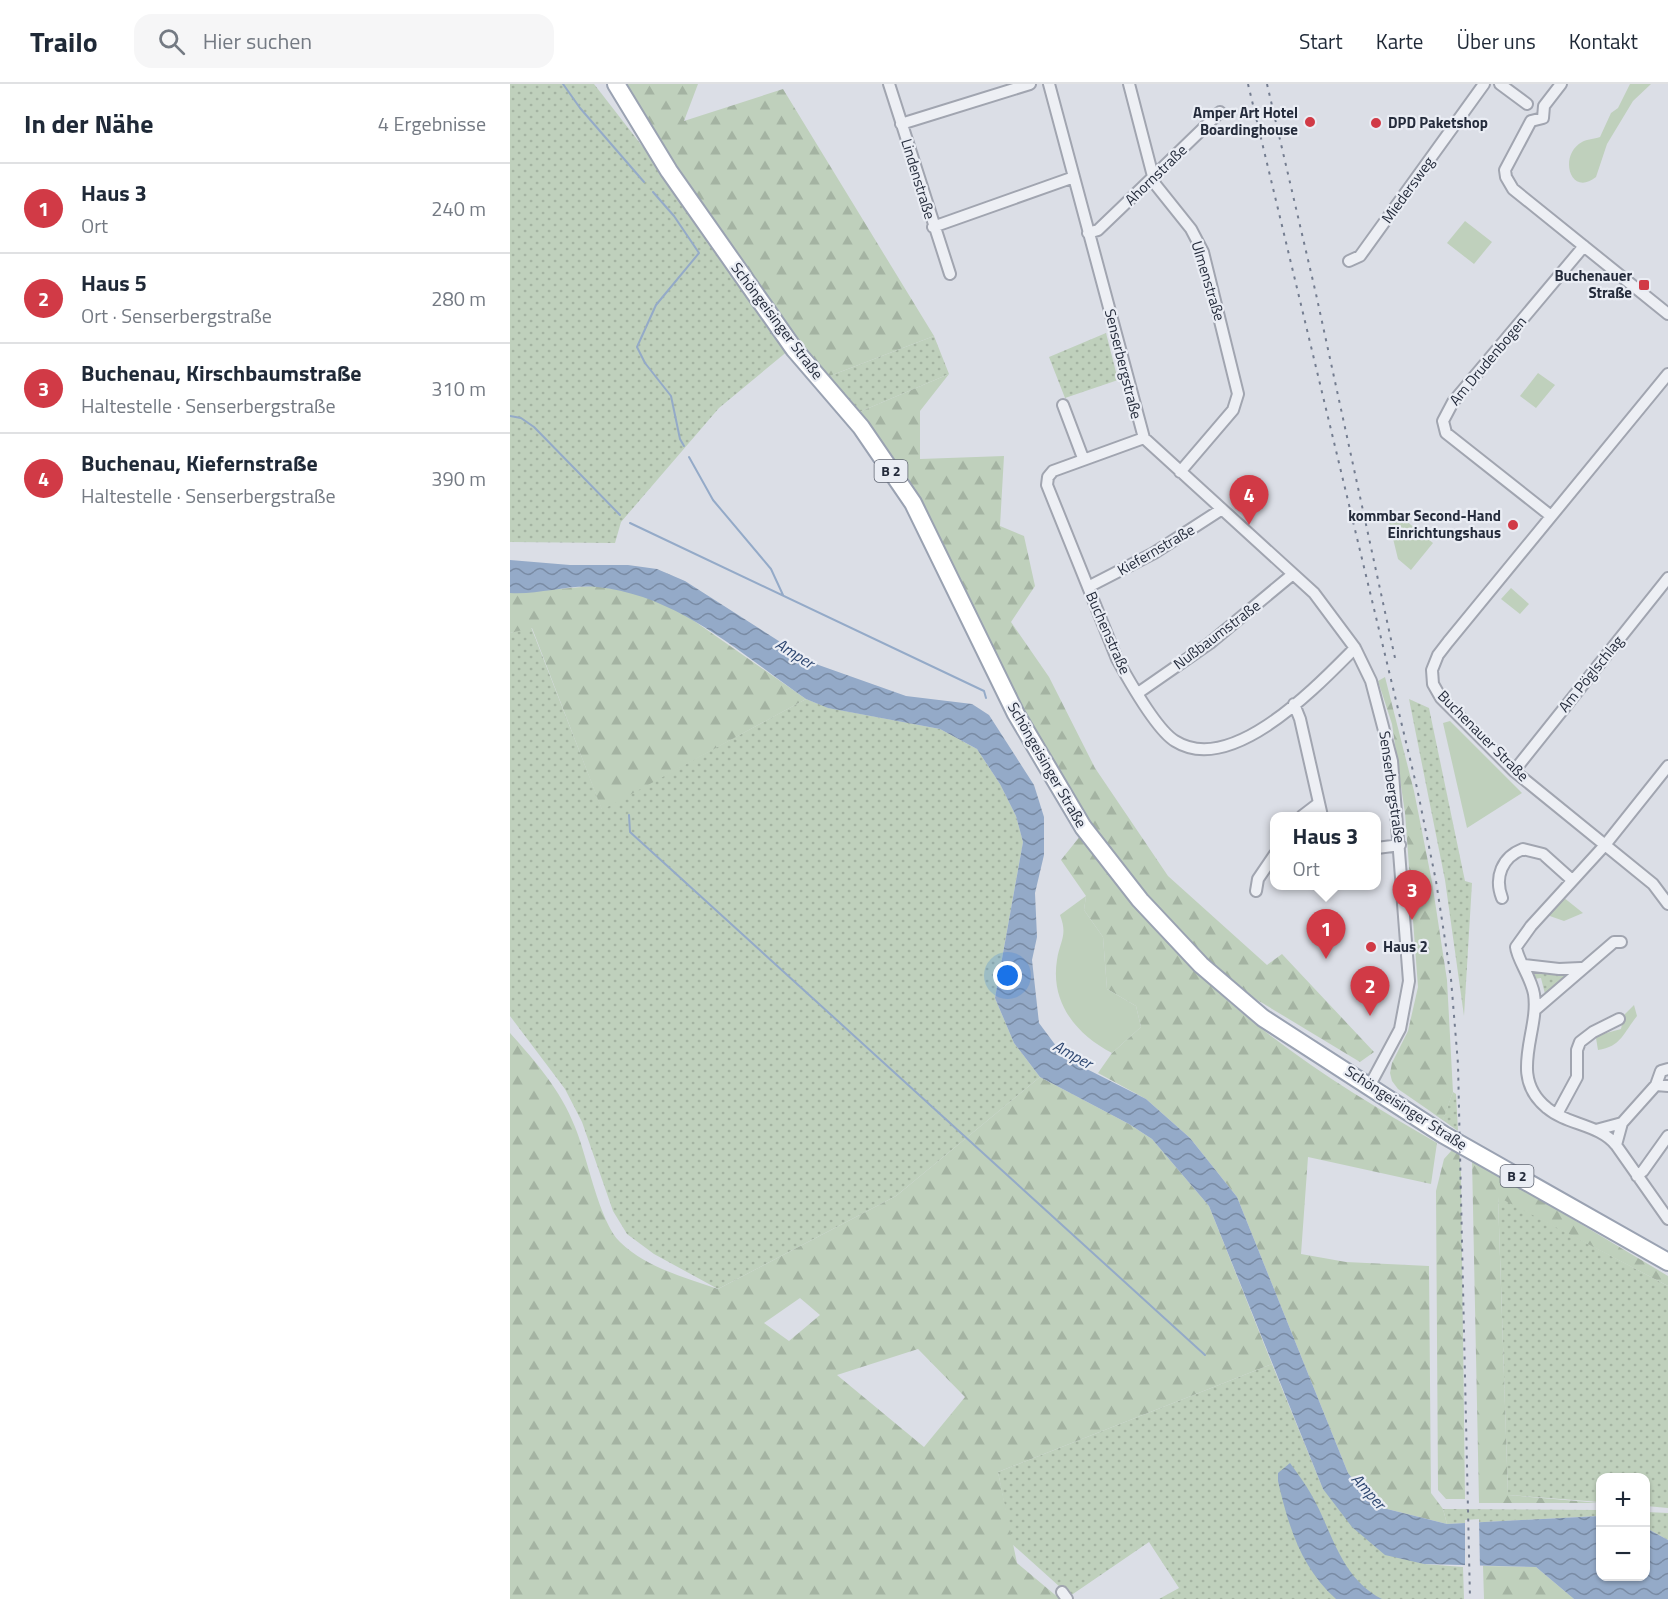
<!DOCTYPE html>
<html lang="de">
<head>
<meta charset="utf-8">
<style>
  :root { --surface:#fff; --page:#f6f6f7; --text:#1f2937; --muted:#747a83; --line:#e0e1e3; --accent:#d13a46 }
  body { margin:0; font-family:"Titillium Web",sans-serif; background:var(--page); color:var(--text) }
  .controls { position:absolute; right:18px; bottom:18px; display:grid; overflow:hidden; border-radius:12px; box-shadow:0 2px 4px #0004 }
  .controls button { width:54px; height:54px; display:grid; place-items:center; padding:0; border:0; border-bottom:2px solid var(--line); background:var(--surface); color:var(--text); font:30px sans-serif }
  .you { position:absolute; left:498px; top:892px; width:21px; height:21px; margin:-15px; border:4px solid #fff; border-radius:50%; background:#1a73e8; box-shadow:0 0 0 9px #1a73e833 }
  .badge { display:grid; place-items:center; width:39px; height:39px; border-radius:50%; background:var(--accent); color:#fff; font-size:20px; font-weight:700 }
  .pin { position:absolute; translate:-50% -50px; filter:drop-shadow(0 2px 3px #0008) }
  .pin::after { content:''; position:absolute; top:32px; width:21px; height:18px; background:inherit; clip-path:polygon(0 0,100% 0,50% 100%) }
  .popup { position:absolute; left:760px; top:728px; width:111px; height:78px; box-sizing:border-box; display:grid; place-content:center; border-radius:12px; background:var(--surface); filter:drop-shadow(0 2px 4px #0005); font-size:20px; white-space:nowrap; color:var(--muted) }
  .popup b { font-size:22px; color:var(--text) }
  .popup::after { content:''; position:absolute; left:50%; top:100%; margin-left:-12px; border:12px solid transparent; border-top-color:var(--surface) }
  .list { margin:0; padding:0; list-style:none }
  h2 { display:flex; justify-content:space-between; align-items:center; height:78px; margin:0; padding:0 24px; font-size:26px }
  h2 small { font-size:20px; font-weight:400; color:var(--muted) }
  .list li { display:grid; grid-template-columns:39px 1fr auto; gap:18px; align-items:center; box-sizing:border-box; height:90px; padding:0 24px; border-top:2px solid var(--line) }
  .list b { display:block; font-size:22px; white-space:nowrap }
  .list p { margin:0; font-size:20px; white-space:nowrap; color:var(--muted) }
  .list em { font-size:20px; font-style:normal; color:var(--muted) }
  .icon { flex:none; width:33px; height:33px; fill:none; stroke:currentColor; stroke-width:2; stroke-linecap:round; stroke-linejoin:round }
  .map { position:relative; flex:none; width:1158px; height:1515px; overflow:hidden }
  header { display:flex; align-items:center; gap:36px; box-sizing:border-box; height:84px; padding:0 30px; background:var(--surface); border-bottom:2px solid var(--line) }
  header strong { font-size:28px }
  nav { display:flex; gap:33px; margin-inline-start:auto; font-size:21px }
  .search { width:420px; height:54px; background:var(--page); display:flex; align-items:center; gap:15px; box-sizing:border-box; padding:0 21px; border-radius:18px; color:var(--muted); font-size:22px }
  main { display:flex }
  aside { flex:1; background:var(--surface) }
  .map>svg:first-child { display:block }
  .grass { fill:url(#grass-dots) }
  .forest { fill:url(#forest-firs); fill-rule:evenodd }
  .park { fill:#bfd0bc }
  .water { fill:url(#water-waves) }
  .pier { fill:#dbdee6 }
  .lines { fill:none; stroke-linecap:round; stroke-linejoin:round }
  .stream { stroke:#94aac8; stroke-width:2 }
  .street-casing { stroke:#a1a5b0; stroke-width:14 }
  .primary-casing { stroke:#9aa2b2; stroke-width:20 }
  .street { stroke:#edeff4; stroke-width:10 }
  .primary { stroke:#fff; stroke-width:16 }
  .rail { stroke:#747d90; stroke-width:2; stroke-dasharray:3 6; stroke-linecap:butt }
  .poi-dot { fill:#d13a46; stroke:#eaedf4; stroke-width:2 }
  .labels { text-anchor:middle; stroke-width:4.5; stroke-linejoin:round; paint-order:stroke }
  .shield { fill:#eaedf4; stroke:#606673; stroke-width:1.5 }
  .shield-label { font-size:14px; font-weight:bold; fill:#252c3c }
  .poi-label { font-size:15px; font-weight:bold; fill:#252c3c; stroke:#eaedf4; text-anchor:end }
  .street-label { font-size:15px; fill:#252c3c; stroke:#eaedf4 }
  .water-label { font-size:16px; font-style:italic; fill:#2e4771; stroke:#eaedf4 }
</style>
</head>
<body>
<header>
<strong>Trailo</strong>
<div class="search"><svg class="icon" aria-label="search" viewBox="0 0 24 24"><circle cx="10" cy="10" r="6"/><path d="M15 15l6 6"/></svg>Hier suchen</div>
<nav><a>Start</a><a>Karte</a><a>Über uns</a><a>Kontakt</a></nav>
</header>
<main>
<aside>
<h2>In der Nähe<small>4 Ergebnisse</small></h2>
<ul class="list">
<li><span class="badge">1</span><div><b>Haus 3</b><p>Ort</p></div><em>240 m</em></li>
<li><span class="badge">2</span><div><b>Haus 5</b><p>Ort · Senserbergstraße</p></div><em>280 m</em></li>
<li><span class="badge">3</span><div><b>Buchenau, Kirschbaumstraße</b><p>Haltestelle · Senserbergstraße</p></div><em>310 m</em></li>
<li><span class="badge">4</span><div><b>Buchenau, Kiefernstraße</b><p>Haltestelle · Senserbergstraße</p></div><em>390 m</em></li>
</ul>
</aside>
<div class="map">
<svg width="1158" height="1515" viewBox="0 0 1158 1515">
  <defs>
    <pattern id="grass-dots" width="8" height="8" patternUnits="userSpaceOnUse" patternTransform="scale(1.5)"><rect width="8" height="8" fill="#bfd0bc"/><path d="M2 2h.1M6 6h.1" fill="none" stroke="#a4b3a2" stroke-width="1.8" stroke-linecap="round"/></pattern>
    <pattern id="forest-firs" width="22" height="20" patternUnits="userSpaceOnUse" patternTransform="scale(1.5)"><rect width="22" height="20" fill="#bfd0bc"/><path d="M5 1l3.5 6h-7zM16 11l3.5 6h-7z" fill="#a4b3a2"/></pattern>
    <pattern id="water-waves" width="16" height="10" patternUnits="userSpaceOnUse" patternTransform="scale(1.5)"><rect width="16" height="10" fill="#94aac8"/><path d="M0 5q4-4 8 0t8 0" fill="none" stroke="#798ba4"/></pattern>
  </defs>
  <rect width="100%" height="100%" fill="#dbdee6"/>
  <path class="grass" d="M0 0H84L157 94 279 266 209 324 111 438 105 459 0 458Z
    M596 249 608 296 555 314 539 273Z
    M424 252 439 290 347 329 317 293Z
    M21 543 92 725 296 615 319 624 430 645 467 665 490 700 506 732 513 758 485 914 504 959 530 993 386 1112 208 1205 144 1170 117 1150 103 1127 72 1038 55 1005 0 932V549Z
    M899 615 919 624 955 797 962 799 954 932 935 796Z
    M1025 886 1062 887 1031 914 1028 912 1035 910 1031 894 1024 895Z
    M943 1008 946 1010 948 1047 920 1027 933 1035Z
    M988 1112 1158 1202V1424L1136 1422V1394H1090V1418L998 1411Z
    M762 1280 813 1405 914 1480 953 1483 954 1515H649L669 1504 639 1458 560 1512 502 1460 488 1388Z
    M933 1425 1090 1426V1432L937 1440Z
    M1136 1428 1158 1429V1456L1136 1444Z"/>
  <path class="forest" d="M114 0H188L174 37 273 5 424 252 317 293 289 263 169 91Z
    M439 290 410 327V375L494 372 490 442 514 452 525 502 501 538 539 593 585 684 658 792 757 881 772 870 864 968 850 978 744 914 694 877 633 813 576 741 347 329Z
    M84 502 125 508 170 527 296 615 92 726 22 544 0 549V509Z
    M875 593 904 707 922 798 937 896 943 1008 933 1036 888 1005 882 997 880 989 882 979 898 947 908 903 895 729 882 640 868 597Z
    M571 751C609 796 645 845 686 887 756 957 842 1010 927 1059L921 1100 798 1073 791 1170 836 1178 919 1182 921 1409 933 1425 937 1440 865 1422 838 1389 727 1113 680 1054 636 1015 588 989 602 969 631 943 626 922 597 905 593 853 574 826 576 812 551 776Z
    M0 949C25 977 51 1006 65 1043 77 1071 89 1138 110 1158 137 1184 174 1193 208 1205L386 1112 530 993 619 1040 642 1055 699 1122 762 1280 488 1388 507 1479 550 1515H0ZM290 1214 310 1231 279 1257 254 1239ZM408 1265 455 1313 414 1363 327 1291Z
    M942 1066H949L951 1090 955 1415H936L928 1406 926 1107 934 1075Z
    M962 1075 1158 1192V1202L988 1113 998 1411 1090 1419H969Z
    M973 1482 1026 1483 1064 1515H974Z"/>
  <path class="park" d="M1120 0H1141L1123 17 1097 60 1086 93C1060 114 1048 71 1072 58 1077 55 1084 55 1090 53L1101 29 1108 24Z
    M955 137 982 158 964 180 937 159Z
    M1028 289 1045 301 1026 324 1010 312Z
    M884 427 923 459 901 486 888 475 878 434Z
    M1001 504 1019 520 1010 530 991 515Z
    M940 637 1012 709 957 744 933 639Z
    M576 812 574 826 593 853 597 905 626 922 631 943 602 969C567 951 540 919 547 876 550 856 558 852 550 831Z
    M1053 813 1073 829 1054 837 1037 831Z
    M1124 921 1127 932C1114 948 1111 963 1088 966L1086 954 1089 951 1111 945 1114 931Z"/>
  <path class="water" d="M0 476 60 481H118L147 485 175 497 303 579 396 612 462 620 479 631 524 701 534 733V771L525 809 527 853 522 876 529 939 555 974 636 1015 680 1054 727 1113 838 1389 865 1422 937 1440 1090 1432V1492H1136V1444L1158 1456V1515H1064L1026 1483 914 1480 875 1471 842 1443 813 1405 699 1122 642 1055 619 1040 530 993 504 959 485 914 513 758 506 732 490 700 467 665 430 645 318 624 296 615C231 570 168 511 87 503 59 500 29 511 0 509Z
    M780 1379C787 1389 795 1399 801 1410 822 1446 830 1494 872 1515H826C791 1484 778 1441 768 1397V1389Z"/>
  <path class="pier" d="M969 1435 970 1485 955 1486V1436Z"/>
  <g class="lines">
    <path class="stream" d="M53 0 70 24 134 98
      M143 108 164 132 189 169 146 221 127 263 135 279 161 312 170 355 174 362
      M0 332 11 334 24 343 110 431
      M179 373 203 416 261 485 273 511
      M120 439 474 607 476 614
      M119 731 120 748 695 1271"/>
    <defs>
      <path id="street" d="M379 0 440 190
        M539 0 634 354 804 509 845 564 861 597 882 677 899 897 890 945 860 1001
        M619 0 645 100 681 145 693 168 728 310 723 326 670 388
        M990 0 1017 20
        M1034 22 1051 0
        M1021 37 995 86 996 93 1003 105 1158 230
        M1021 37 1033 34 1034 22
        M391 40 520 0
        M423 143 564 93
        M578 149 588 146 612 123 710 28
        M839 177 850 172 974 0
        M1158 290 938 558 928 571 922 586 923 600 931 614 1004 687 1143 800 1158 820
        M553 321 573 374
        M634 354 543 387 538 393 537 401 607 575C618 595 647 646 665 657 722 693 808 601 845 564
        M1041 432 936 349 933 337 943 318 1074 162
        M578 503 644 469 712 425
        M628 609 700 559 783 490
        M784 620 790 635 812 732
        M1004 687 1158 494
        M792 732 809 719
        M867 764 890 761
        M746 807 748 795 765 770
        M992 814C984 793 992 773 1013 765L1033 770 1062 796
        M1014 881 1049 885 1071 884
        M1025 926 1104 858H1111
        M1158 985 1151 987 1146 1001 1158 1002
        M1146 1001 1112 1039 1106 1061 1158 1135
        M1047 1030 1067 993V966L1070 958 1083 948 1109 935
        M1086 1046 1112 1039
        M1106 1061C1089 1040 1057 1041 1037 1024 997 992 1030 948 1024 910 1021 893 1007 875 1006 863L1021 842 1095 761 1158 682
        M1127 1092 1133 1087 1158 1052
        M552 1508 557 1515"/>
      <path id="primary" d="M106 0 159 87 284 265 351 343 403 419 506 630 573 743 630 816 691 881 753 934 934 1051 1158 1178"/>
    </defs>
    <use href="#street" class="street-casing"/>
    <use href="#primary" class="primary-casing"/>
    <use href="#street" class="street"/>
    <use href="#primary" class="primary"/>
    <path class="rail" d="M738 0 907 704 926 797 941 895 948 980 960 1515
      M757 0 806 210 885 574"/>
  </g>
  <g class="poi-dot">
    <circle cx="800" cy="38" r="6"/>
    <circle cx="866" cy="39" r="6"/>
    <rect x="1128" y="195" width="12" height="12" rx="3"/>
    <circle cx="1003" cy="441" r="6"/>
    <circle cx="861" cy="863" r="6"/>
  </g>
  <g class="labels">
    <g class="shield">
      <rect x="364.5" y="376" width="33" height="22" rx="4.5"/>
      <rect x="990.5" y="1081" width="33" height="22" rx="4.5"/>
    </g>
    <g class="shield-label">
      <text x="381" y="392">B 2</text>
      <text x="1007" y="1097">B 2</text>
    </g>
    <g class="poi-label">
      <text x="788" y="34">Amper Art Hotel<tspan x="788" dy="17">Boardinghouse</tspan></text>
      <text x="878" y="44" text-anchor="start">DPD Paketshop</text>
      <text x="1122" y="197">Buchenauer<tspan x="1122" dy="17">Straße</tspan></text>
      <text x="991" y="437">kommbar Second-Hand<tspan x="991" dy="17">Einrichtungshaus</tspan></text>
      <text x="873" y="868" text-anchor="start">Haus 2</text>
    </g>
    <g class="street-label">
      <text transform="translate(646 91) rotate(-44)" y="5">Ahornstraße</text>
      <text transform="translate(408 95) rotate(73)" y="5">Lindenstraße</text>
      <text transform="translate(898 106) rotate(-54)" y="5">Miedersweg</text>
      <text transform="translate(698 197) rotate(73)" y="5">Ulmenstraße</text>
      <text transform="translate(267 237) rotate(53)" y="5">Schöngeisinger Straße</text>
      <text transform="translate(978 277) rotate(-50)" y="5">Am Drudenbogen</text>
      <text transform="translate(613 280) rotate(76)" y="5">Senserbergstraße</text>
      <text transform="translate(646 466) rotate(-30)" y="5">Kiefernstraße</text>
      <text transform="translate(598 549) rotate(66)" y="5">Buchenstraße</text>
      <text transform="translate(707 551) rotate(-37)" y="5">Nußbaumstraße</text>
      <text transform="translate(1081 590) rotate(-51)" y="5">Am Pöglschlag</text>
      <text transform="translate(973 652) rotate(45)" y="5">Buchenauer Straße</text>
      <text transform="translate(537 681) rotate(60)" y="5">Schöngeisinger Straße</text>
      <text transform="translate(882 703) rotate(82)" y="5">Senserbergstraße</text>
      <text transform="translate(896 1024) rotate(33)" y="5">Schöngeisinger Straße</text>
    </g>
    <g class="water-label">
      <text transform="translate(285 569) rotate(32)" y="6">Amper</text>
      <text transform="translate(563 970) rotate(29)" y="6">Amper</text>
      <text transform="translate(859 1407) rotate(48)" y="6">Amper</text>
    </g>
  </g>
</svg>
<div class="controls">
<button>+</button>
<button>−</button>
</div>
<div class="you"></div>
<div class="pin badge" style="left:816px;top:875px">1</div>
<div class="popup"><b>Haus 3</b>Ort</div>
<div class="pin badge" style="left:860px;top:932px">2</div>
<div class="pin badge" style="left:902px;top:836px">3</div>
<div class="pin badge" style="left:739px;top:441px">4</div>
</div>
</main>
</body>
</html>
